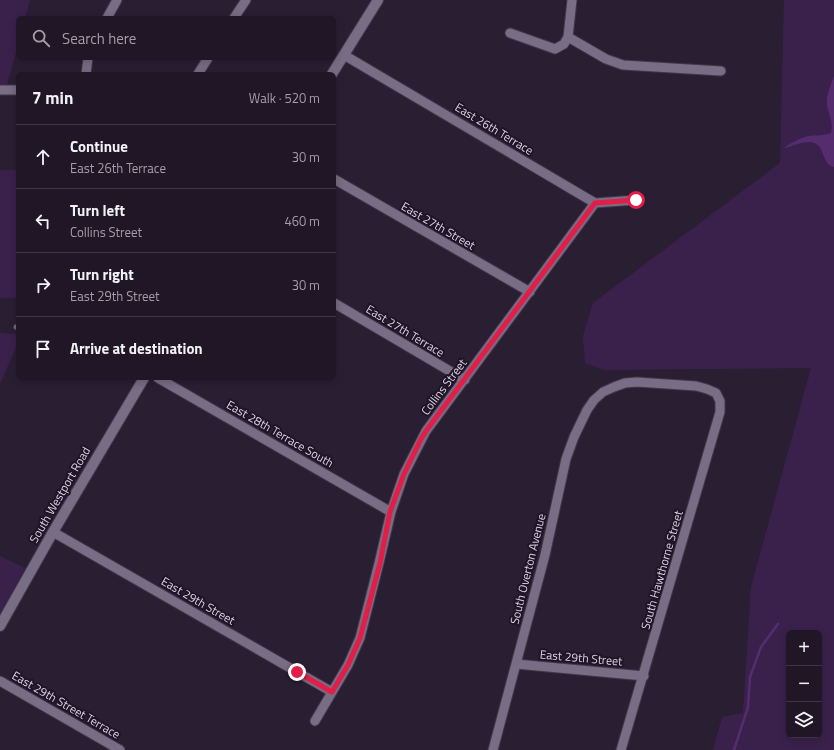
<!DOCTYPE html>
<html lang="en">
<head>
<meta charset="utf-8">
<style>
  :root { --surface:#201626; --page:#2d2332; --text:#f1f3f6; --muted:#a29fa7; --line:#3d3543 }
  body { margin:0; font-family:"Titillium Web",sans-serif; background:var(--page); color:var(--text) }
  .controls { position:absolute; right:12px; bottom:12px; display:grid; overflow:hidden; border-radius:6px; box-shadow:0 2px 10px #0003 }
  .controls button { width:36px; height:36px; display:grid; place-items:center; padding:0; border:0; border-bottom:1px solid var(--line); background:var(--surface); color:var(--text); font:20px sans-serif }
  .stop { position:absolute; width:12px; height:12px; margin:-9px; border:3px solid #e11d48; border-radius:50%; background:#fff }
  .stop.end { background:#e11d48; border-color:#fff; box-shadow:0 1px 4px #0008 }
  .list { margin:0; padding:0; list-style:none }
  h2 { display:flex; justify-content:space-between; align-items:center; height:52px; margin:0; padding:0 16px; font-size:17px }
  h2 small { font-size:13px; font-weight:400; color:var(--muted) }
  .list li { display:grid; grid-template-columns:26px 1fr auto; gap:12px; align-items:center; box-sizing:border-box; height:64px; padding:0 16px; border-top:1px solid var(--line) }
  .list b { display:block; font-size:15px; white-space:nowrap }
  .list p { margin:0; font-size:13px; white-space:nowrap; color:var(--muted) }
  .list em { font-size:13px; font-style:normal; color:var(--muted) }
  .icon { flex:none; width:22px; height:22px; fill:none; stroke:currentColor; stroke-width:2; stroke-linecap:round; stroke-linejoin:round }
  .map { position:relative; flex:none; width:834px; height:750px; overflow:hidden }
  .search { position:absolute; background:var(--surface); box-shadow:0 2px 10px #0003; left:16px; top:16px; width:320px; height:44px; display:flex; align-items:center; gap:10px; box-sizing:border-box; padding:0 14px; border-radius:6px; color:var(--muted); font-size:15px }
  .panel { position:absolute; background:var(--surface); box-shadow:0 2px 10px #0003; left:16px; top:72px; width:320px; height:308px; border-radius:6px }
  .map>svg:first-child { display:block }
  .green { fill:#3a214c; fill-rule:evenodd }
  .water { fill:#552d6f }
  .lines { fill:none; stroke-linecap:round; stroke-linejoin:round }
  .stream { stroke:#552d6f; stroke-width:2.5 }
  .service-casing { stroke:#42384a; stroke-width:6 }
  .minor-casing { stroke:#42384a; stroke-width:11 }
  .tertiary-casing { stroke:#42384a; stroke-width:12 }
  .service { stroke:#796c85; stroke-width:4.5 }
  .minor { stroke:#796c85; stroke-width:9 }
  .tertiary { stroke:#796c85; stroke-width:10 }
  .route { stroke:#e11d48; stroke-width:5 }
  .labels { text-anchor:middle; stroke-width:4; stroke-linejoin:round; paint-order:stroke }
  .street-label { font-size:12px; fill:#dbd4e2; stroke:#201429 }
</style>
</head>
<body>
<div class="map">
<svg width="834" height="750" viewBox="0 0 834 750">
  <rect width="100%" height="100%" fill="#2a1e33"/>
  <path class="green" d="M0 0H30L25 18H18V45L7 85 0 84Z
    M784 0H834V750H713L722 717 743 713 751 587 811 368 604 370 585 363 583 336 593 303 780 163ZM789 633H819V735H789Z
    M0 170H18V298H0Z
    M0 333 18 334V343L0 384Z
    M0 556 25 568 0 614Z"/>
  <path class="water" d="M834 76V167L829 165C825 160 824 157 822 151 814 134 797 146 784 148 790 143 801 138 808 136 816 135 823 136 831 133 834 122 828 114 827 104 826 95 831 84 834 76Z"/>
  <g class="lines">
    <path class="stream" d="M734 750 748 707 750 677 761 647 778 624"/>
    <defs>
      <path id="service" d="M16 327 18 328"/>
      <path id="minor" d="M107 18 117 0
        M234 18 246 0
        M510 33 555 49 564 44 568 37 572 0
        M568 37 606 59 623 65 721 71
        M344 55 595 203 636 200
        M86 74 88 58
        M198 74 208 58
        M0 90H18
        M334 179 530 292
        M334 303 465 380
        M158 378 391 512
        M53 532 332 692
        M516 664 644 676
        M0 681 120 750
        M315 721 348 665 360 638 379 563 391 512 404 474 426 431 595 203
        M493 750 545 555 566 459 574 437 587 410 594 400 603 392 614 387 625 383 637 382 696 386 707 389 716 393 720 401V412L621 750"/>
      <path id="tertiary" d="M332 74 378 0
        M0 626 53 532 144 378"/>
    </defs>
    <use href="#service" class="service-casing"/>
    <use href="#minor" class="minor-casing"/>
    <use href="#tertiary" class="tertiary-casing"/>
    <use href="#service" class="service"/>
    <use href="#minor" class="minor"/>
    <use href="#tertiary" class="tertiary"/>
  </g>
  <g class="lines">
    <path class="route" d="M297 672 332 692 348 665 360 638 380 563 390 512 404 474 420 441 426 431 595 203 636 200"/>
  </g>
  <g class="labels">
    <g class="street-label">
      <text transform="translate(494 129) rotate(31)" y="4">East 26th Terrace</text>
      <text transform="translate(438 226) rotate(30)" y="4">East 27th Street</text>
      <text transform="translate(405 331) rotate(31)" y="4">East 27th Terrace</text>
      <text transform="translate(444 387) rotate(-53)" y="4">Collins Street</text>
      <text transform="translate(280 434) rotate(30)" y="4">East 28th Terrace South</text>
      <text transform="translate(60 495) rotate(-60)" y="4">South Westport Road</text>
      <text transform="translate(528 569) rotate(-76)" y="4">South Overton Avenue</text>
      <text transform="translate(662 570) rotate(-74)" y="4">South Hawthorne Street</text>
      <text transform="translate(198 601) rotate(30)" y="4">East 29th Street</text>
      <text transform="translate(581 658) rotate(5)" y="4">East 29th Street</text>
      <text transform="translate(66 705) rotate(30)" y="4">East 29th Street Terrace</text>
    </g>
  </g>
</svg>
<div class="controls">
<button>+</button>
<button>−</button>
<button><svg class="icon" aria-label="layers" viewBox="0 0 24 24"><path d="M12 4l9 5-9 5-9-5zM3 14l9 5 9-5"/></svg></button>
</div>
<div class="stop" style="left:636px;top:200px"></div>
<div class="stop end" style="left:297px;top:672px"></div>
<div class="search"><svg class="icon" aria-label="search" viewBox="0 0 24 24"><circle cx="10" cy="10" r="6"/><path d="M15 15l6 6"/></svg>Search here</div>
<section class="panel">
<h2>7 min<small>Walk · 520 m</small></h2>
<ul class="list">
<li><svg class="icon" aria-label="ahead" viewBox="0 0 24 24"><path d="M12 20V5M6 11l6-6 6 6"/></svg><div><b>Continue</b><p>East 26th Terrace</p></div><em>30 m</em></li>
<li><svg class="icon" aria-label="left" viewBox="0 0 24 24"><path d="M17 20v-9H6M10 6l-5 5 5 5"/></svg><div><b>Turn left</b><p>Collins Street</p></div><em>460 m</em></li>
<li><svg class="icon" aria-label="right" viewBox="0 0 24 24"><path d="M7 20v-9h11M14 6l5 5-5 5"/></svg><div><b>Turn right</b><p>East 29th Street</p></div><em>30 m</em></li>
<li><svg class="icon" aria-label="arrive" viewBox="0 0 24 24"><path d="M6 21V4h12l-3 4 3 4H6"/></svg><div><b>Arrive at destination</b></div></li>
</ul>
</section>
</div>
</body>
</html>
